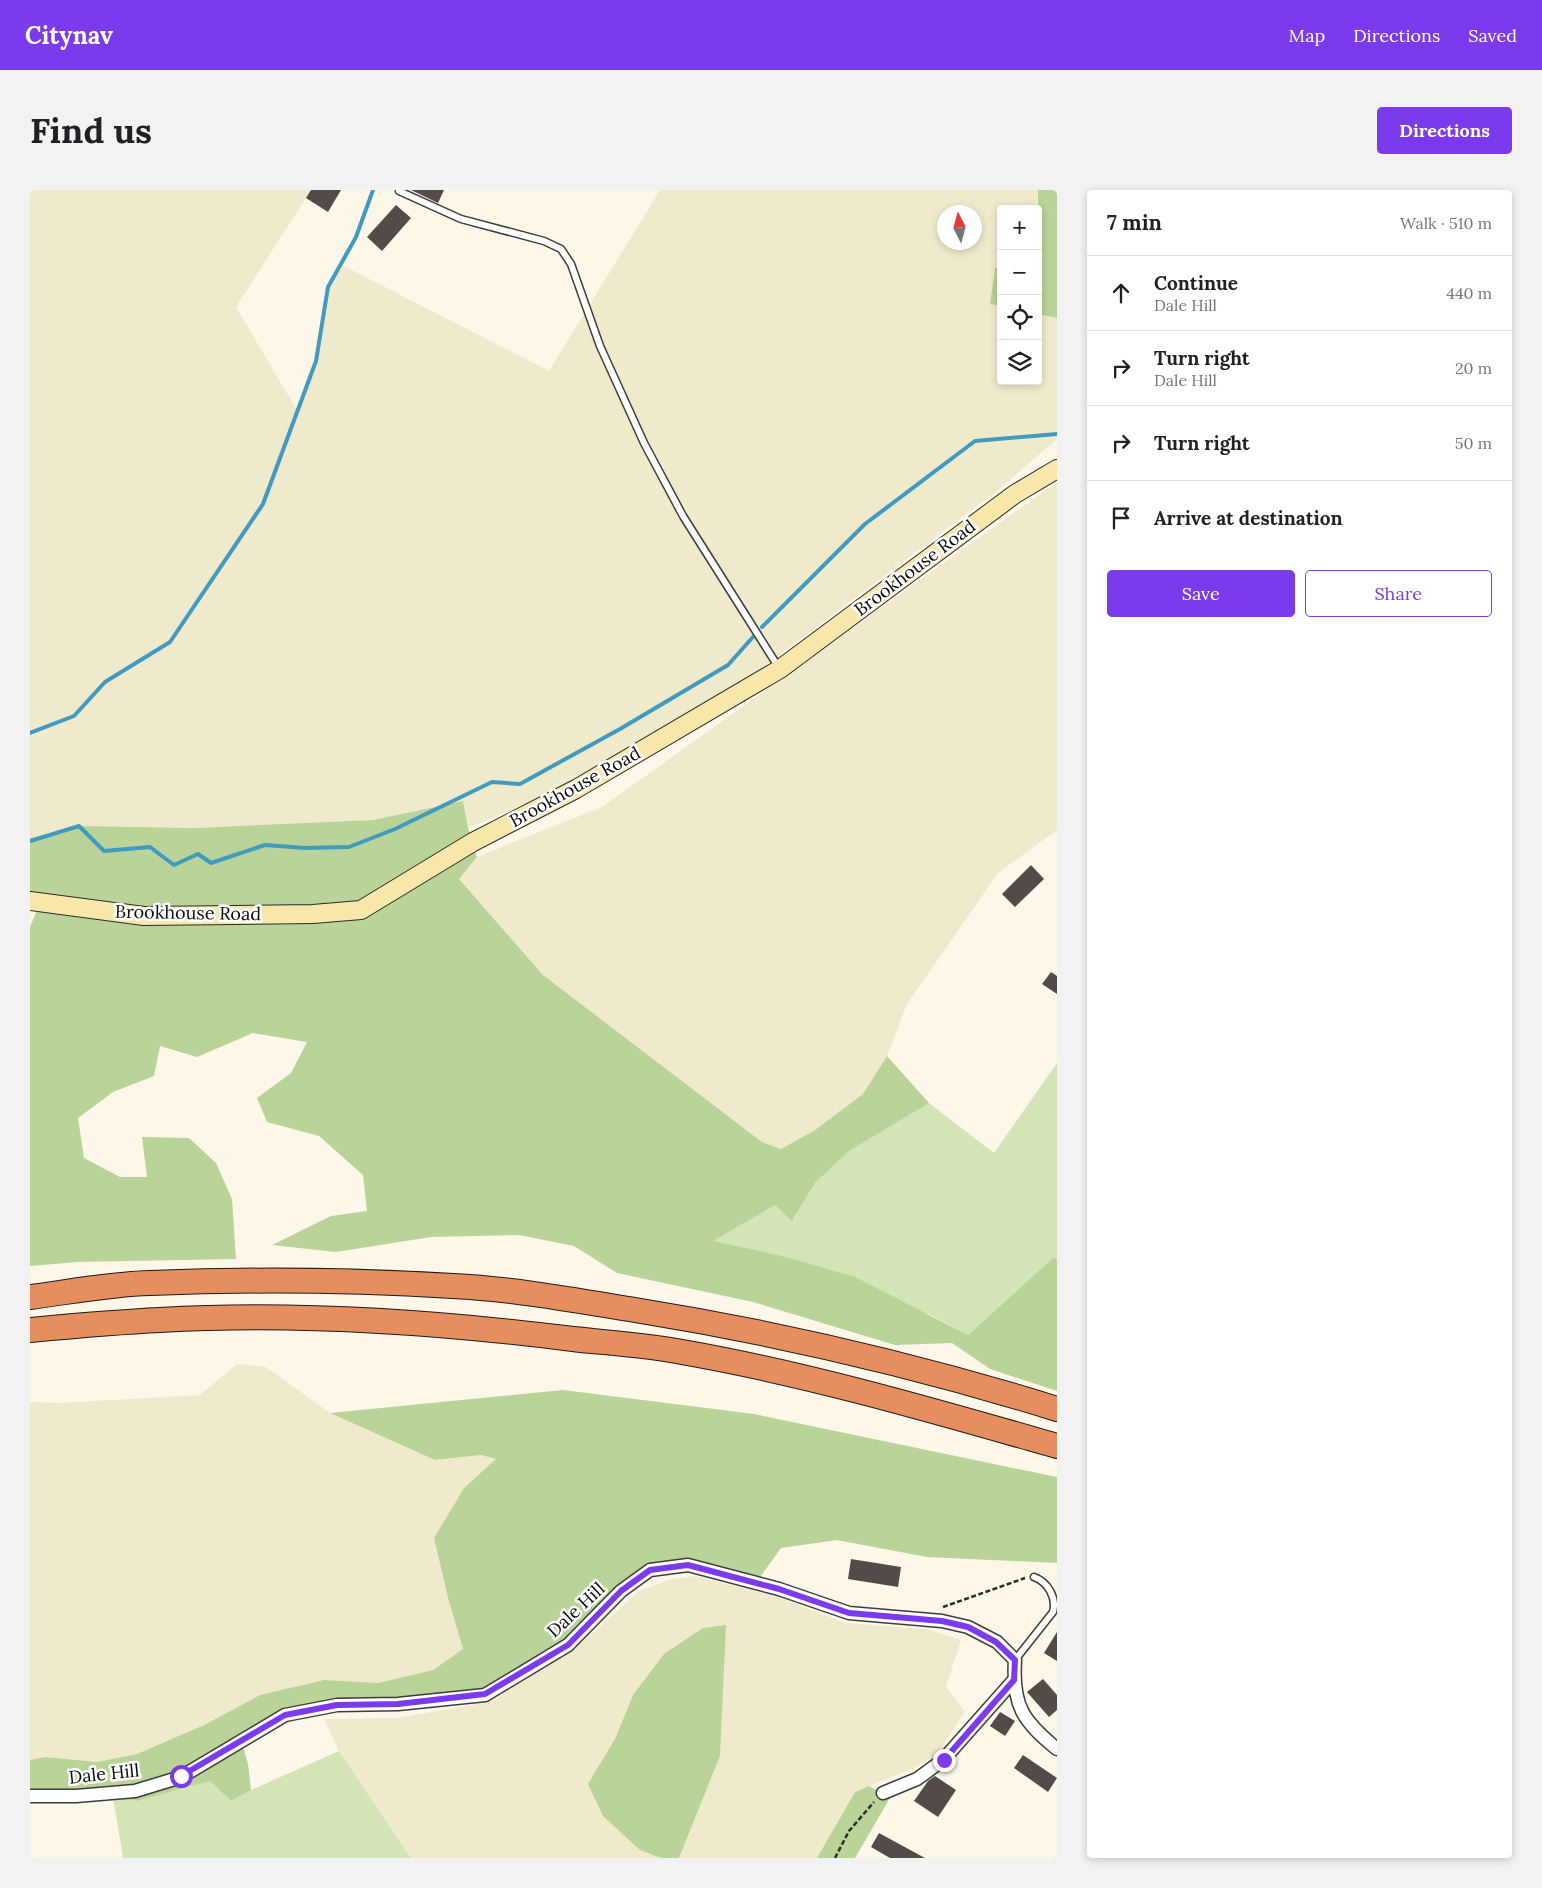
<!DOCTYPE html>
<html lang="en">
<head>
<meta charset="utf-8">
<style>
  :root { --surface:#fff; --page:#f2f2f2; --text:#202124; --muted:#757577; --line:#e0e0e0; --accent:#7c3aed }
  body { margin:0; font-family:Lora,serif; background:var(--page); color:var(--text) }
  .controls { position:absolute; right:15px; top:15px; display:grid; overflow:hidden; border-radius:5px; box-shadow:0 2px 8px #0003 }
  .controls button { width:45px; height:45px; display:grid; place-items:center; padding:0; border:0; border-bottom:1px solid var(--line); background:var(--surface); color:var(--text); font:25px sans-serif }
  .compass { position:absolute; left:907px; top:15px; width:45px; height:45px; border-radius:50%; background:var(--surface); box-shadow:0 2px 8px #0003; rotate:354deg }
  .stop { position:absolute; width:15px; height:15px; margin:-11px; border:4px solid #7c3aed; border-radius:50%; background:#fff }
  .stop.end { background:#7c3aed; border-color:#fff; box-shadow:0 1px 5px #0008 }
  .list { margin:0; padding:0; list-style:none }
  h2 { display:flex; justify-content:space-between; align-items:center; height:65px; margin:0; padding:0 20px; font-size:21px }
  h2 small { font-size:16px; font-weight:400; color:var(--muted) }
  .list li { display:grid; grid-template-columns:32px 1fr auto; gap:15px; align-items:center; box-sizing:border-box; height:75px; padding:0 20px; border-top:1px solid var(--line) }
  .list b { display:block; font-size:19px; white-space:nowrap }
  .list p { margin:0; font-size:16px; white-space:nowrap; color:var(--muted) }
  .list em { font-size:16px; font-style:normal; color:var(--muted) }
  .actions { display:flex; gap:10px; padding:15px 20px }
  .actions a { flex:1; padding:11px 0; border:1px solid var(--accent); border-radius:5px; text-align:center; font-size:18px; color:var(--accent) }
  .actions .main { background:var(--accent); color:#fff }
  .icon { flex:none; width:28px; height:28px; fill:none; stroke:currentColor; stroke-width:2; stroke-linecap:round; stroke-linejoin:round }
  .map { position:relative; flex:none; width:1027px; height:1668px; overflow:hidden; border-radius:5px }
  header { display:flex; align-items:center; gap:30px; box-sizing:border-box; height:70px; padding:0 25px; background:var(--accent); color:#fff }
  header strong { font-size:24px }
  nav { display:flex; gap:28px; margin-inline-start:auto; font-size:18px }
  .intro { display:flex; align-items:center; justify-content:space-between; box-sizing:border-box; height:120px; padding:0 30px }
  h1 { margin:0; font-size:35px }
  .button { padding:12px 22px; border-radius:5px; background:var(--accent); color:#fff; font-size:18px; font-weight:700 }
  main { display:flex; gap:30px; padding:0 30px }
  aside { flex:1; background:var(--surface); border-radius:5px; box-shadow:0 2px 8px #0003 }
  .map>svg:first-child { display:block }
  .farmland { fill:#f0eacd; fill-rule:evenodd }
  .green { fill:#d3e4b7 }
  .forest { fill:#b9d398 }
  .lines { fill:none; stroke-linecap:round; stroke-linejoin:round }
  .stream { stroke:#419ac0; stroke-width:4 }
  .building { fill:#524b48 }
  .lane-casing { stroke:#3d3d3d; stroke-width:9 }
  .street-casing { stroke:#3d3d3d; stroke-width:15 }
  .secondary-casing { stroke:#2c2c2c; stroke-width:20 }
  .highway-casing { stroke:#1b1b1b; stroke-width:26 }
  .path { stroke:#2c2c2c; stroke-width:2.5; stroke-dasharray:5 2.5; stroke-linecap:butt }
  .lane { stroke:#fff; stroke-width:6 }
  .street { stroke:#fff; stroke-width:12 }
  .secondary { stroke:#f8e7aa; stroke-width:18 }
  .highway { stroke:#e78e5e; stroke-width:24 }
  .route { stroke:#7c3aed; stroke-width:6 }
  .labels { text-anchor:middle; stroke-width:5; stroke-linejoin:round; paint-order:stroke }
  .street-label { font-size:18px; fill:#0a0a0a; stroke:#fff }
</style>
</head>
<body>
<header>
<strong>Citynav</strong>
<nav><a>Map</a><a>Directions</a><a>Saved</a></nav>
</header>
<div class="intro"><h1>Find us</h1><a class="button">Directions</a></div>
<main>
<div class="map">
<svg width="1027" height="1668" viewBox="0 0 1027 1668">
  <rect width="100%" height="100%" fill="#fdf7ea"/>
  <path class="farmland" d="M0 0H281L206 117 267 220 286 171 298 97 310 74 519 181 630 0H1008L1007 19H971V78L965 79 960 114 971 116V191H1008V124L1027 127V249L967 301 736 475 546 595 438 638 433 611 343 630 164 638 49 636 0 648ZM914 22H944V52H914Z
    M1027 292V640L968 683 877 814 857 866 833 904 785 940 751 959 732 952 513 785 429 689 447 667 572 617Z
    M207 1174 236 1177 300 1223 405 1270 451 1265 467 1269 434 1298 404 1348 418 1408 433 1459 403 1480 348 1493 294 1490 230 1505 174 1535 107 1564 67 1572 15 1567 0 1570V1212L30 1213 170 1205Z
    M665 1386 748 1407 816 1433 895 1439 931 1450 916 1497 935 1521 907 1565 884 1578 825 1602 787 1668H649L690 1566 695 1435 603 1505 585 1549 610 1660 631 1668H381L309 1561 294 1529 367 1528 460 1512 544 1460 608 1402 641 1389Z"/>
  <path class="green" d="M1027 873V1070L1024 1067 938 1145 901 1125 682 1051 745 1015 763 1030 785 993 819 961 899 913 964 963Z
    M309 1561 381 1668H93L83 1607 108 1611 180 1591 201 1611 221 1600Z"/>
  <path class="forest" d="M1008 0H1027V128L1008 124Z
    M965 78H971V116L960 114Z
    M433 611 438 638 447 667 429 689 513 785 732 952 751 959 785 940 833 904 857 866 899 913 819 961 785 993 762 1031 745 1015 683 1051 752 1066 825 1087 938 1145 1024 1067 1027 1070V1201L960 1179 922 1153 865 1155 723 1112 587 1083 544 1056 489 1045 401 1047 306 1062 242 1055 301 1026 337 1021 333 985 289 946 237 932 227 908 261 883 277 852 223 843 167 867 130 856 124 886 83 902 48 928 54 968 90 987H117L112 947 159 948 186 973 202 1009 206 1069 48 1072 0 1076V737L10 713 0 711V648L49 636 164 638 343 630Z
    M533 1200 724 1224 1027 1287V1373L897 1367 807 1350 751 1358 725 1394 658 1375 620 1380 538 1455 455 1505 301 1512 210 1547 218 1574 221 1600 201 1611 180 1591 108 1611 37 1601 0 1600V1570L15 1567 67 1572 107 1564 174 1535 230 1505 294 1490 348 1493 403 1480 433 1459 418 1408 404 1348 434 1298 466 1269 451 1265 405 1270 300 1223Z
    M696 1435 690 1566 649 1668H631L610 1660 573 1626 558 1594 585 1549 603 1505 634 1464 673 1438Z
    M839 1596 860 1608 825 1668H787L825 1602Z"/>
  <g class="lines">
    <path class="stream" d="M732 437 835 334 945 251 1027 244
      M0 543 44 526 75 492 140 452 233 314 286 171 298 97 326 47 343 0
      M0 651 49 636 74 661 120 657 144 675 168 664 181 673 235 655 275 658 319 657 365 639 462 592 490 594 590 539 698 475 723 447"/>
  </g>
  <path class="building" d="M281 0H311L298 22 276 8Z
    M381 0H414L408 13Z
    M366 15 381 28 352 61 337 47Z
    M1001 675 1014 689 985 717 972 704Z
    M1021 782 1027 786V804L1012 794Z
    M821 1369 871 1377 868 1397 818 1389Z
    M1027 1442V1471L1014 1463Z
    M1013 1489 1027 1505V1520L1019 1527 997 1502Z
    M970 1522 985 1531 975 1546 960 1536Z
    M993 1565 1027 1588 1018 1602 984 1578Z
    M905 1586 926 1600 908 1627 884 1611 898 1591Z
    M849 1643 895 1668H860L841 1657Z"/>
  <g class="lines">
    <defs>
      <path id="lane" d="M369 1 431 29 514 51 531 59 541 74 570 156 614 253 653 326 749 478
        M985 1470 1023 1422C1027 1408 1018 1392 1004 1387"/>
      <path id="street" d="M853 1603 887 1589 913 1570 984 1490
        M0 1606H46L105 1601 151 1587 255 1525 307 1515 368 1514 455 1505 538 1455 591 1401 620 1380 658 1375 749 1399 819 1423 912 1431 938 1437 967 1452 985 1470C982 1516 993 1531 1027 1559"/>
      <path id="secondary" d="M0 711 114 726 283 724 331 720 443 652 546 599 750 479 985 304 1027 279"/>
      <path id="highway" d="M0 1107C39 1102 80 1094 120 1093 220 1089 322 1090 423 1096 484 1099 544 1110 605 1120 748 1143 889 1176 1027 1219
        M0 1140C43 1136 87 1132 130 1130 267 1122 407 1132 543 1149 579 1153 616 1155 652 1162 778 1184 904 1221 1027 1256"/>
    </defs>
    <use href="#lane" class="lane-casing"/>
    <use href="#street" class="street-casing"/>
    <use href="#secondary" class="secondary-casing"/>
    <use href="#highway" class="highway-casing"/>
    <path class="path" d="M913 1417 995 1388
      M805 1668 819 1641 844 1612"/>
    <use href="#lane" class="lane"/>
    <use href="#street" class="street"/>
    <use href="#secondary" class="secondary"/>
    <use href="#highway" class="highway"/>
  </g>
  <g class="lines">
    <path class="route" d="M151 1586 255 1525 307 1515 368 1514 455 1504 538 1455 591 1401 620 1380 658 1375 749 1399 819 1423 912 1431 938 1437 966 1452 985 1470 984 1490 914 1570"/>
  </g>
  <g class="labels">
    <g class="street-label">
      <text transform="translate(885 378) rotate(-37)" y="6">Brookhouse Road</text>
      <text transform="translate(545 597) rotate(-29)" y="6">Brookhouse Road</text>
      <text transform="translate(158 723) rotate(1)" y="6">Brookhouse Road</text>
      <text transform="translate(546 1420) rotate(-43)" y="6">Dale Hill</text>
      <text transform="translate(74 1584) rotate(-6)" y="6">Dale Hill</text>
    </g>
  </g>
</svg>
<div class="controls">
<button>+</button>
<button>−</button>
<button><svg class="icon" aria-label="locate" viewBox="0 0 24 24"><circle cx="12" cy="12" r="6"/><path d="M12 2v4M12 18v4M2 12h4M18 12h4"/></svg></button>
<button><svg class="icon" aria-label="layers" viewBox="0 0 24 24"><path d="M12 4l9 5-9 5-9-5zM3 14l9 5 9-5"/></svg></button>
</div>
<svg class="compass" viewBox="-18 -18 36 36"><path d="M0-13l5 13h-10z" fill="#e53935"/><path d="M0 13l5-13h-10z" fill="#757577"/></svg>
<div class="stop" style="left:151px;top:1586px"></div>
<div class="stop end" style="left:914px;top:1570px"></div>
</div>
<aside>
<h2>7 min<small>Walk · 510 m</small></h2>
<ul class="list">
<li><svg class="icon" aria-label="ahead" viewBox="0 0 24 24"><path d="M12 20V5M6 11l6-6 6 6"/></svg><div><b>Continue</b><p>Dale Hill</p></div><em>440 m</em></li>
<li><svg class="icon" aria-label="right" viewBox="0 0 24 24"><path d="M7 20v-9h11M14 6l5 5-5 5"/></svg><div><b>Turn right</b><p>Dale Hill</p></div><em>20 m</em></li>
<li><svg class="icon" aria-label="right" viewBox="0 0 24 24"><path d="M7 20v-9h11M14 6l5 5-5 5"/></svg><div><b>Turn right</b></div><em>50 m</em></li>
<li><svg class="icon" aria-label="arrive" viewBox="0 0 24 24"><path d="M6 21V4h12l-3 4 3 4H6"/></svg><div><b>Arrive at destination</b></div></li>
</ul>
<div class="actions"><a class="main">Save</a><a>Share</a></div>
</aside>
</main>
</body>
</html>
